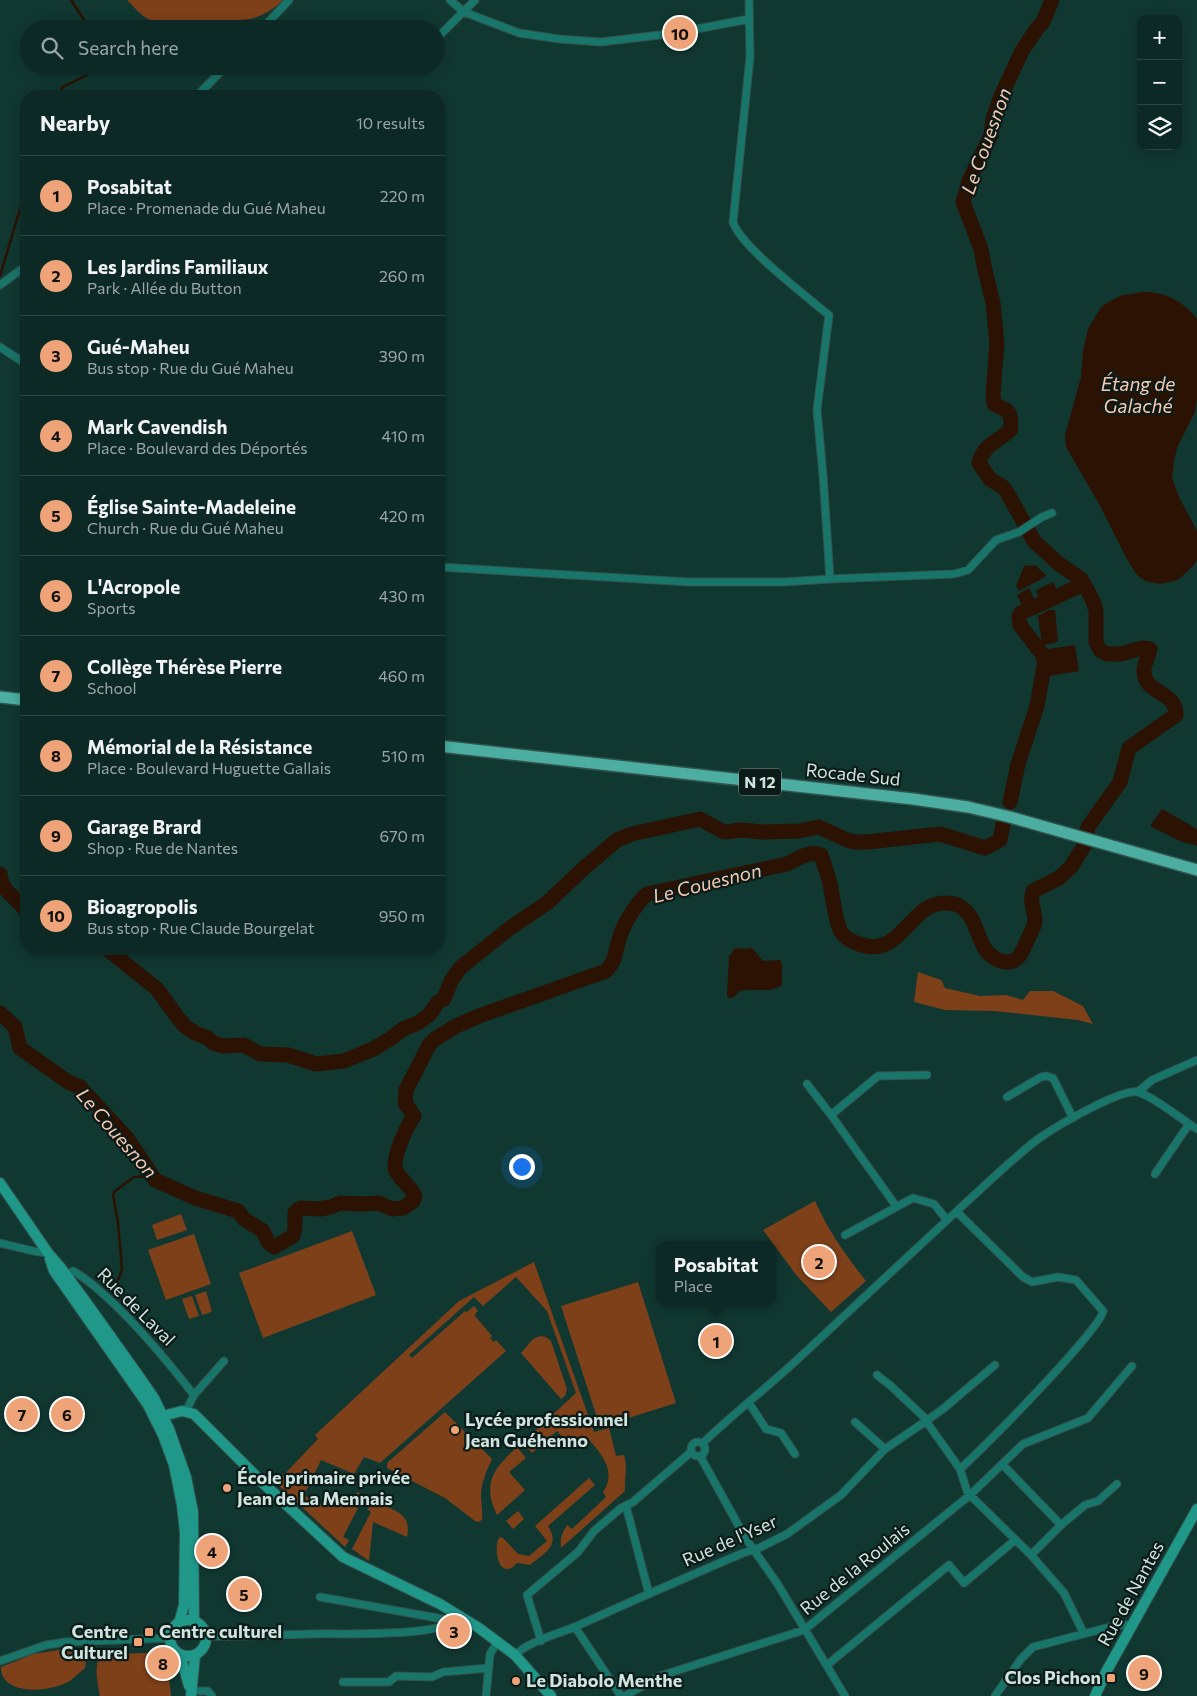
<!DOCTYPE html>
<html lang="en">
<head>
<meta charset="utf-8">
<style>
  :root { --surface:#0d2925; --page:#1b3532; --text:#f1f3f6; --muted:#9aa6a7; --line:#2d4542; --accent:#efa378 }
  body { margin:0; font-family:Commissioner,sans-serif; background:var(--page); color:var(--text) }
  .controls { position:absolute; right:15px; top:15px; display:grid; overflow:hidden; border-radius:10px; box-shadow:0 2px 12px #0003 }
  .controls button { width:45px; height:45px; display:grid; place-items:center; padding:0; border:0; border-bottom:1px solid var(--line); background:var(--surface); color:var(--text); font:25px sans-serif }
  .you { position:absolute; left:521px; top:1166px; width:18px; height:18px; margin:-12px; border:4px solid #fff; border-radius:50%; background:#1a73e8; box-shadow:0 0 0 8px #1a73e833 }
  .badge { display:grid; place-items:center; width:32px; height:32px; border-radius:50%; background:var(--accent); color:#111; font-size:16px; font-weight:700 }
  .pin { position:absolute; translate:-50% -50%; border:2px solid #fff; box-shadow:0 1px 5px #0006 }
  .popup { position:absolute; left:656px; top:1241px; width:120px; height:65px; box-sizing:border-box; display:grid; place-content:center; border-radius:10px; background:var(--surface); filter:drop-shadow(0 1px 4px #0005); font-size:16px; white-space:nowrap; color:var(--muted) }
  .popup b { font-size:19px; color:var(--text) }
  .popup::after { content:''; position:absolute; left:50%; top:100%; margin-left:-10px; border:10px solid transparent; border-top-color:var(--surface) }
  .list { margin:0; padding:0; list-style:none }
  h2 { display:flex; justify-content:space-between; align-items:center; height:65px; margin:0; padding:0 20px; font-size:21px }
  h2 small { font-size:16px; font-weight:400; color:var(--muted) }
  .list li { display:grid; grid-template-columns:32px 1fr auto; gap:15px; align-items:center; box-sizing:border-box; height:80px; padding:0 20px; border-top:1px solid var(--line) }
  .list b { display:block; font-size:19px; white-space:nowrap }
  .list p { margin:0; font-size:16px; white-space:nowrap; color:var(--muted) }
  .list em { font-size:16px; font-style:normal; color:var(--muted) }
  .icon { flex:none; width:28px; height:28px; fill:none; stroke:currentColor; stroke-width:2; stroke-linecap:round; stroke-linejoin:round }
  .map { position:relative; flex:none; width:1197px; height:1696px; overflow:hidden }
  .search { position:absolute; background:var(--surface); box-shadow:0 2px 12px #0003; left:20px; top:20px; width:425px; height:55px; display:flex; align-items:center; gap:12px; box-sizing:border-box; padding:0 18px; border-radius:28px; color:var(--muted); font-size:19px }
  .panel { position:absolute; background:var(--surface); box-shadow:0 2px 12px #0003; left:20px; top:90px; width:425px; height:865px; border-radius:20px }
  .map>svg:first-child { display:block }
  .green { fill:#7e4019 }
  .water { fill:#2c1203 }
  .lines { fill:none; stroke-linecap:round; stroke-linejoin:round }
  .stream { stroke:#2c1203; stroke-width:2.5 }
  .river { stroke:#2c1203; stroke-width:15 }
  .street-casing { stroke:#30534d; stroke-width:9 }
  .secondary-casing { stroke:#30534d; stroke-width:12 }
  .primary-casing { stroke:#30534d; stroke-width:14 }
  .street { stroke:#18756a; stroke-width:7 }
  .secondary { stroke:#209889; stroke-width:10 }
  .primary { stroke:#4baea0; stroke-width:11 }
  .poi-dot { fill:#efa378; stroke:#0c1b18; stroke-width:2 }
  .labels { text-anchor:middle; stroke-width:4.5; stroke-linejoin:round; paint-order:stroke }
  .shield { fill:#0c1b18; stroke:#95a8a3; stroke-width:1 }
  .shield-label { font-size:16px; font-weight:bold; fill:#d0e4df }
  .street-label { font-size:18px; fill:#d0e4df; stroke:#0c1b18 }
  .poi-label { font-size:18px; font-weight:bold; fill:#d0e4df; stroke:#0c1b18; text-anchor:start }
  .water-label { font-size:19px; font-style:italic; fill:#f9cab1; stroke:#0c1b18 }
</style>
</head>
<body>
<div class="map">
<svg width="1197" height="1696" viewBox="0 0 1197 1696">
  <rect width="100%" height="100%" fill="#113731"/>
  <path class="green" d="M127 0H283C273 10 264 15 251 19 226 21 175 30 154 22 143 18 135 8 127 0Z
    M918 972 941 980 945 988 980 996 1006 995 1023 1000 1030 991H1053L1083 1006 1093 1024 1078 1020 994 1011 945 1010 914 1002Z
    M815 1201C829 1232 845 1254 866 1281L831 1312 797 1276 763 1230Z
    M181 1214 187 1230 157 1240 152 1225Z
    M352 1231 376 1295 263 1338 239 1273Z
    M194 1234 211 1284 166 1300 148 1250Z
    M534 1262 594 1432 609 1428 616 1456 624 1455C628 1467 624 1479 625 1491L561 1548C560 1538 562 1533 567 1525L572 1529 606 1497 603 1492C618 1470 600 1453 587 1437L573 1449 557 1431 532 1453 523 1442 576 1393 547 1311 516 1277 483 1306 474 1297 409 1355 412 1358 465 1311 467 1312 474 1306 478 1311 475 1314V1316L492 1336 490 1338 494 1342 496 1340 506 1351 380 1463 364 1457 354 1474 321 1460 304 1495 323 1505 329 1493 358 1508 343 1537 349 1540 345 1547 276 1483 318 1439 315 1435 459 1301Z
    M638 1282 676 1403 600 1427 561 1306Z
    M206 1291 212 1312 202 1315 195 1295Z
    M192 1296 199 1316 189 1319 182 1299Z
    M540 1336 546 1337 551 1341 567 1389 565 1396 561 1399 521 1353 533 1339Z
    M445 1412 492 1459C487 1470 481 1483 481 1495 481 1503 483 1511 482 1520L479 1522 475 1521 445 1498 387 1468V1463Z
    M517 1447 526 1458 509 1472 525 1490 497 1515C482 1484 493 1469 517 1447Z
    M589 1478 595 1485 548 1526C561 1546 544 1553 530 1565L518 1563C515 1564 514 1567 511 1568 497 1575 493 1544 500 1537L503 1538 518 1554 529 1556 547 1541 535 1526Z
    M357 1492 369 1498 364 1507 352 1501Z
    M380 1503C396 1512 412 1514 407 1537L373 1522 369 1561 352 1549 371 1512 367 1509 370 1506Z
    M518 1511 524 1519 513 1529 506 1521Z
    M64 1649 68 1652H87L85 1668C80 1672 75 1677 70 1681 49 1693 0 1696 1 1667L34 1654Z
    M149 1653 154 1658 159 1671 168 1668 171 1696H100C97 1681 94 1669 100 1654Z"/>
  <path class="water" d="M1144 292C1165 292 1185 302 1197 319V399L1195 412 1177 448 1174 461 1172 478 1179 497 1197 531V560L1194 565 1178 580 1160 584 1145 581 1137 575 1128 561 1098 502 1066 447 1065 435 1081 377 1083 351 1088 329 1101 307 1110 301 1123 295Z
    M1035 565 1046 575 1045 577 1019 591 1016 586 1024 566Z
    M1053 582 1057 590 1039 599 1036 590Z
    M1029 588 1036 603 1024 609 1017 595Z
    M1048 610H1055L1058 641 1054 643 1042 645 1038 616Z
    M1075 645 1079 671 1049 676 1048 649Z
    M1162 809 1197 829V846L1180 841 1150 826Z
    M735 948 745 949 752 948 763 961 780 960 782 964V984C774 994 753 988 740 991L734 997 729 998 727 996 729 956Z"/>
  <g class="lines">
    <path class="stream" d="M71 0 85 21V29
      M57 96 63 87 87 75V72
      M0 276 26 189
      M109 1289 119 1278 122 1269 118 1223 113 1194 115 1191 134 1177 152 1176"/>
    <path class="river" d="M1010 802 1018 764 1037 706 1045 661 1042 654 1020 625 1019 616 1021 613 1084 584
      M0 874C2 893 16 896 26 911
      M107 949 157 989 178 1018 185 1026 195 1033 208 1038 213 1043 223 1046 244 1045 260 1054 288 1055 316 1064 344 1061 373 1049 390 1039 403 1029 418 1023 429 1015 438 1002 444 999 451 981 460 968 510 928 547 903 584 868 617 840 632 834 700 819 724 832 741 830 762 832 799 831 819 827 847 840 854 842H867L940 834 985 848 1000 840 1003 824
      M0 1013 15 1027 20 1048 68 1082 80 1087 127 1138 155 1180 195 1198 238 1211 244 1219 263 1231 268 1242 274 1247 293 1236 295 1228V1212L300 1208 320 1209 331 1207 340 1203 363 1204 379 1203 392 1209 403 1208 413 1201 415 1196C410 1186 401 1180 396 1171 391 1159 407 1126 414 1116L405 1103 406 1090 429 1045 435 1039 456 1026 479 1016 606 971C615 962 615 954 618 943 622 926 634 906 647 894L787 864C798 859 809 850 821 855 824 865 828 874 830 884 833 897 835 921 841 932 844 937 851 941 856 943 902 962 908 902 946 903 950 903 958 904 961 907 975 916 977 936 985 949 991 958 1005 966 1015 960 1021 956 1024 948 1027 941 1029 935 1035 927 1035 921 1035 908 1029 905 1033 891L1059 878 1071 867 1084 846 1088 827 1120 782 1129 748 1176 715C1176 690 1145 695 1144 672 1143 666 1149 656 1150 649L1142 648 1121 654H1107L1100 650 1096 642V611L1093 601 1084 584 1081 579 1059 564 1034 541 1008 494 1003 487 990 479 979 463C985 442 998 443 1011 429 1011 410 1010 412 994 404L993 394 997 344 993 303 984 266 981 249 963 202 969 181 991 135 993 119 1001 96 1022 51 1038 27 1043 22 1052 0"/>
    <defs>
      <path id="street" d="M450 0 464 12 519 33 559 39 601 42 676 33 749 19
        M749 0 750 57 733 222C740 245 799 290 820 308L829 315 817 410 823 475 830 579
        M262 29 289 0
        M436 41 439 36 475 0
        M197 96 226 66
        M0 285 26 266
        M0 347 26 364
        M439 567 689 582H783L830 579 954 574 968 570 996 540 1019 532 1042 517 1052 513
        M807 1084 831 1115 896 1206
        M1138 1092 1152 1080 1197 1060
        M1007 1097 1041 1077 1046 1076 1053 1078 1073 1118
        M831 1115 878 1076 927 1075
        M1155 1174 1189 1124
        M957 1212 1023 1277 1032 1282 1058 1277 1076 1280 1103 1311C1102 1328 980 1452 960 1469
        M845 1235 913 1198 934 1204 947 1220
        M0 1243 33 1251 48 1253
        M67 1276 73 1271C88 1279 100 1291 112 1302 142 1330 168 1362 194 1395
        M995 1365 943 1409 926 1421 960 1469 967 1491 970 1495 1031 1555 1064 1593 1084 1634
        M877 1375 891 1386 927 1420
        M749 1403 766 1429 781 1433 795 1454
        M186 1411 194 1395 224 1361
        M855 1422 885 1449
        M691 1449a7 7 0 1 1 14 0a7 7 0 1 1-14 0Z
        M703 1443C734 1413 768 1387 799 1358 869 1293 938 1228 1008 1164 1019 1155 1029 1145 1041 1137 1057 1126 1121 1088 1138 1092 1153 1096 1182 1120 1197 1129
        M700 1456 746 1539 777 1583 845 1696
        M1003 1465 1061 1525
        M626 1506 649 1594
        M1031 1555 1061 1525 1085 1505 1098 1501 1117 1484
        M320 1597 443 1619 451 1623
        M575 1627 621 1696
        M206 1636C240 1637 275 1635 309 1634 347 1633 434 1638 464 1618
        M541 1641 527 1595 578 1552 594 1531 621 1508 633 1502 691 1452
        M515 1655C529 1641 558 1634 577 1626 632 1601 687 1577 743 1553L759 1548 787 1534 841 1495 885 1449 926 1421
        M0 1661 46 1645 66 1642 170 1638
        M827 1665 949 1565 964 1583 1015 1540
        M343 1682H389L396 1676 432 1677 443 1672 489 1668
        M190 1691H208L212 1696
        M486 1696 490 1654 498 1641
        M625 1696 660 1676 804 1630 970 1495 1023 1444 1088 1418 1132 1366
        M995 1696 1021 1659 1033 1647 1114 1626 1134 1624"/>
      <path id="secondary" d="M0 1183 48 1253 61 1268 86 1302 138 1375 154 1398 169 1429 186 1477 193 1512 194 1622
        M50 1259 54 1271 148 1405 163 1435 174 1465 182 1505 185 1533 184 1605 179 1623
        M155 1418 182 1411 194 1414 265 1485 343 1557 440 1604 479 1628 515 1655 551 1696
        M170 1638a18 18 0 1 1 36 0a18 18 0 1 1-36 0Z
        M180 1654 189 1686
        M191 1696 195 1655
        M1095 1696 1106 1672 1197 1509"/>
      <path id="primary" d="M0 697 26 700
        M439 746 913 799 968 807 1010 817 1197 870"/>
    </defs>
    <use href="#street" class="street-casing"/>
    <use href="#secondary" class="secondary-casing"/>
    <use href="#primary" class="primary-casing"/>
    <use href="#street" class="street"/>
    <use href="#secondary" class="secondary"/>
    <use href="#primary" class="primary"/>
  </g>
  <g class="poi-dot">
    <circle cx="455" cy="1430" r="5"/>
    <circle cx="227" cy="1488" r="5"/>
    <rect x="144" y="1627" width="10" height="10" rx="2.5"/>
    <rect x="133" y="1637" width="10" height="10" rx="2.5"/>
    <rect x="1106" y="1673" width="10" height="10" rx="2.5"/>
    <circle cx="516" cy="1681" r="5"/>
  </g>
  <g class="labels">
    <rect class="shield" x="739" y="768.5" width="42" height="27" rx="4"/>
    <g class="shield-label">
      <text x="760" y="788">N 12</text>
    </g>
    <g class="street-label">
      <text transform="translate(853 775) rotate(6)" y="6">Rocade Sud</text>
      <text transform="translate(136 1307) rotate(45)" y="6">Rue de Laval</text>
      <text transform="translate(730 1541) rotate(-24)" y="6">Rue de l'Yser</text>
      <text transform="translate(855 1569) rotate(-39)" y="6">Rue de la Roulais</text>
      <text transform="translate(1131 1594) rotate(-61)" y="6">Rue de Nantes</text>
    </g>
    <g class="poi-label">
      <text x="465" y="1426">Lycée professionnel<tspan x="465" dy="21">Jean Guéhenno</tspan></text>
      <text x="237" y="1484">École primaire privée<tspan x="237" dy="21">Jean de La Mennais</tspan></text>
      <text x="128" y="1638" text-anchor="end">Centre<tspan x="128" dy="21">Culturel</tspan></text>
      <text x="159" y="1638">Centre culturel</text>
      <text x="1101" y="1684" text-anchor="end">Clos Pichon</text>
      <text x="526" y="1687">Le Diabolo Menthe</text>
    </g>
    <g class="water-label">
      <text transform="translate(986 141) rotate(-70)" y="7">Le Couesnon</text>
      <text x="1138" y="391">Étang de<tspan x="1138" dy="22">Galaché</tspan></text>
      <text transform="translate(707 883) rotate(-14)" y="7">Le Couesnon</text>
      <text transform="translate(117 1133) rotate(49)" y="7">Le Couesnon</text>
    </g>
  </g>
</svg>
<div class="controls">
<button>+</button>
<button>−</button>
<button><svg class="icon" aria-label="layers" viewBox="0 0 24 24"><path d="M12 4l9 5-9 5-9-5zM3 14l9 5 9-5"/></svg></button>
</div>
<div class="you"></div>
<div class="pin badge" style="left:716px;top:1341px">1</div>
<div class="popup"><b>Posabitat</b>Place</div>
<div class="pin badge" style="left:819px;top:1262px">2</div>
<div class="pin badge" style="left:454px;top:1631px">3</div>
<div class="pin badge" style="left:212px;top:1551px">4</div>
<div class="pin badge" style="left:244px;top:1594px">5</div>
<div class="pin badge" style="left:67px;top:1414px">6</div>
<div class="pin badge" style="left:22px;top:1414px">7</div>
<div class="pin badge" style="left:163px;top:1663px">8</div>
<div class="pin badge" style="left:1144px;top:1673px">9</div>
<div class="pin badge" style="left:680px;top:33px">10</div>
<div class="search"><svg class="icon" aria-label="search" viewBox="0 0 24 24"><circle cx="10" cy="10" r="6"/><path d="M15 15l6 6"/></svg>Search here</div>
<section class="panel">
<h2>Nearby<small>10 results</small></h2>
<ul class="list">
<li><span class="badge">1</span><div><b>Posabitat</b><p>Place · Promenade du Gué Maheu</p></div><em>220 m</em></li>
<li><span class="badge">2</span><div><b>Les Jardins Familiaux</b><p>Park · Allée du Button</p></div><em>260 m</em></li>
<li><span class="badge">3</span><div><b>Gué-Maheu</b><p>Bus stop · Rue du Gué Maheu</p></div><em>390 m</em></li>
<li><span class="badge">4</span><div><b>Mark Cavendish</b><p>Place · Boulevard des Déportés</p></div><em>410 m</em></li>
<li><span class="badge">5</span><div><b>Église Sainte-Madeleine</b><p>Church · Rue du Gué Maheu</p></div><em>420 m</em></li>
<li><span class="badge">6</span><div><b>L'Acropole</b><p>Sports</p></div><em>430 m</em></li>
<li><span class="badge">7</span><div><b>Collège Thérèse Pierre</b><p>School</p></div><em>460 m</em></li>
<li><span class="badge">8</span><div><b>Mémorial de la Résistance</b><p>Place · Boulevard Huguette Gallais</p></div><em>510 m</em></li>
<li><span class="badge">9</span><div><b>Garage Brard</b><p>Shop · Rue de Nantes</p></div><em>670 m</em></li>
<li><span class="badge">10</span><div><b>Bioagropolis</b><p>Bus stop · Rue Claude Bourgelat</p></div><em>950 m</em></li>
</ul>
</section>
</div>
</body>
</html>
